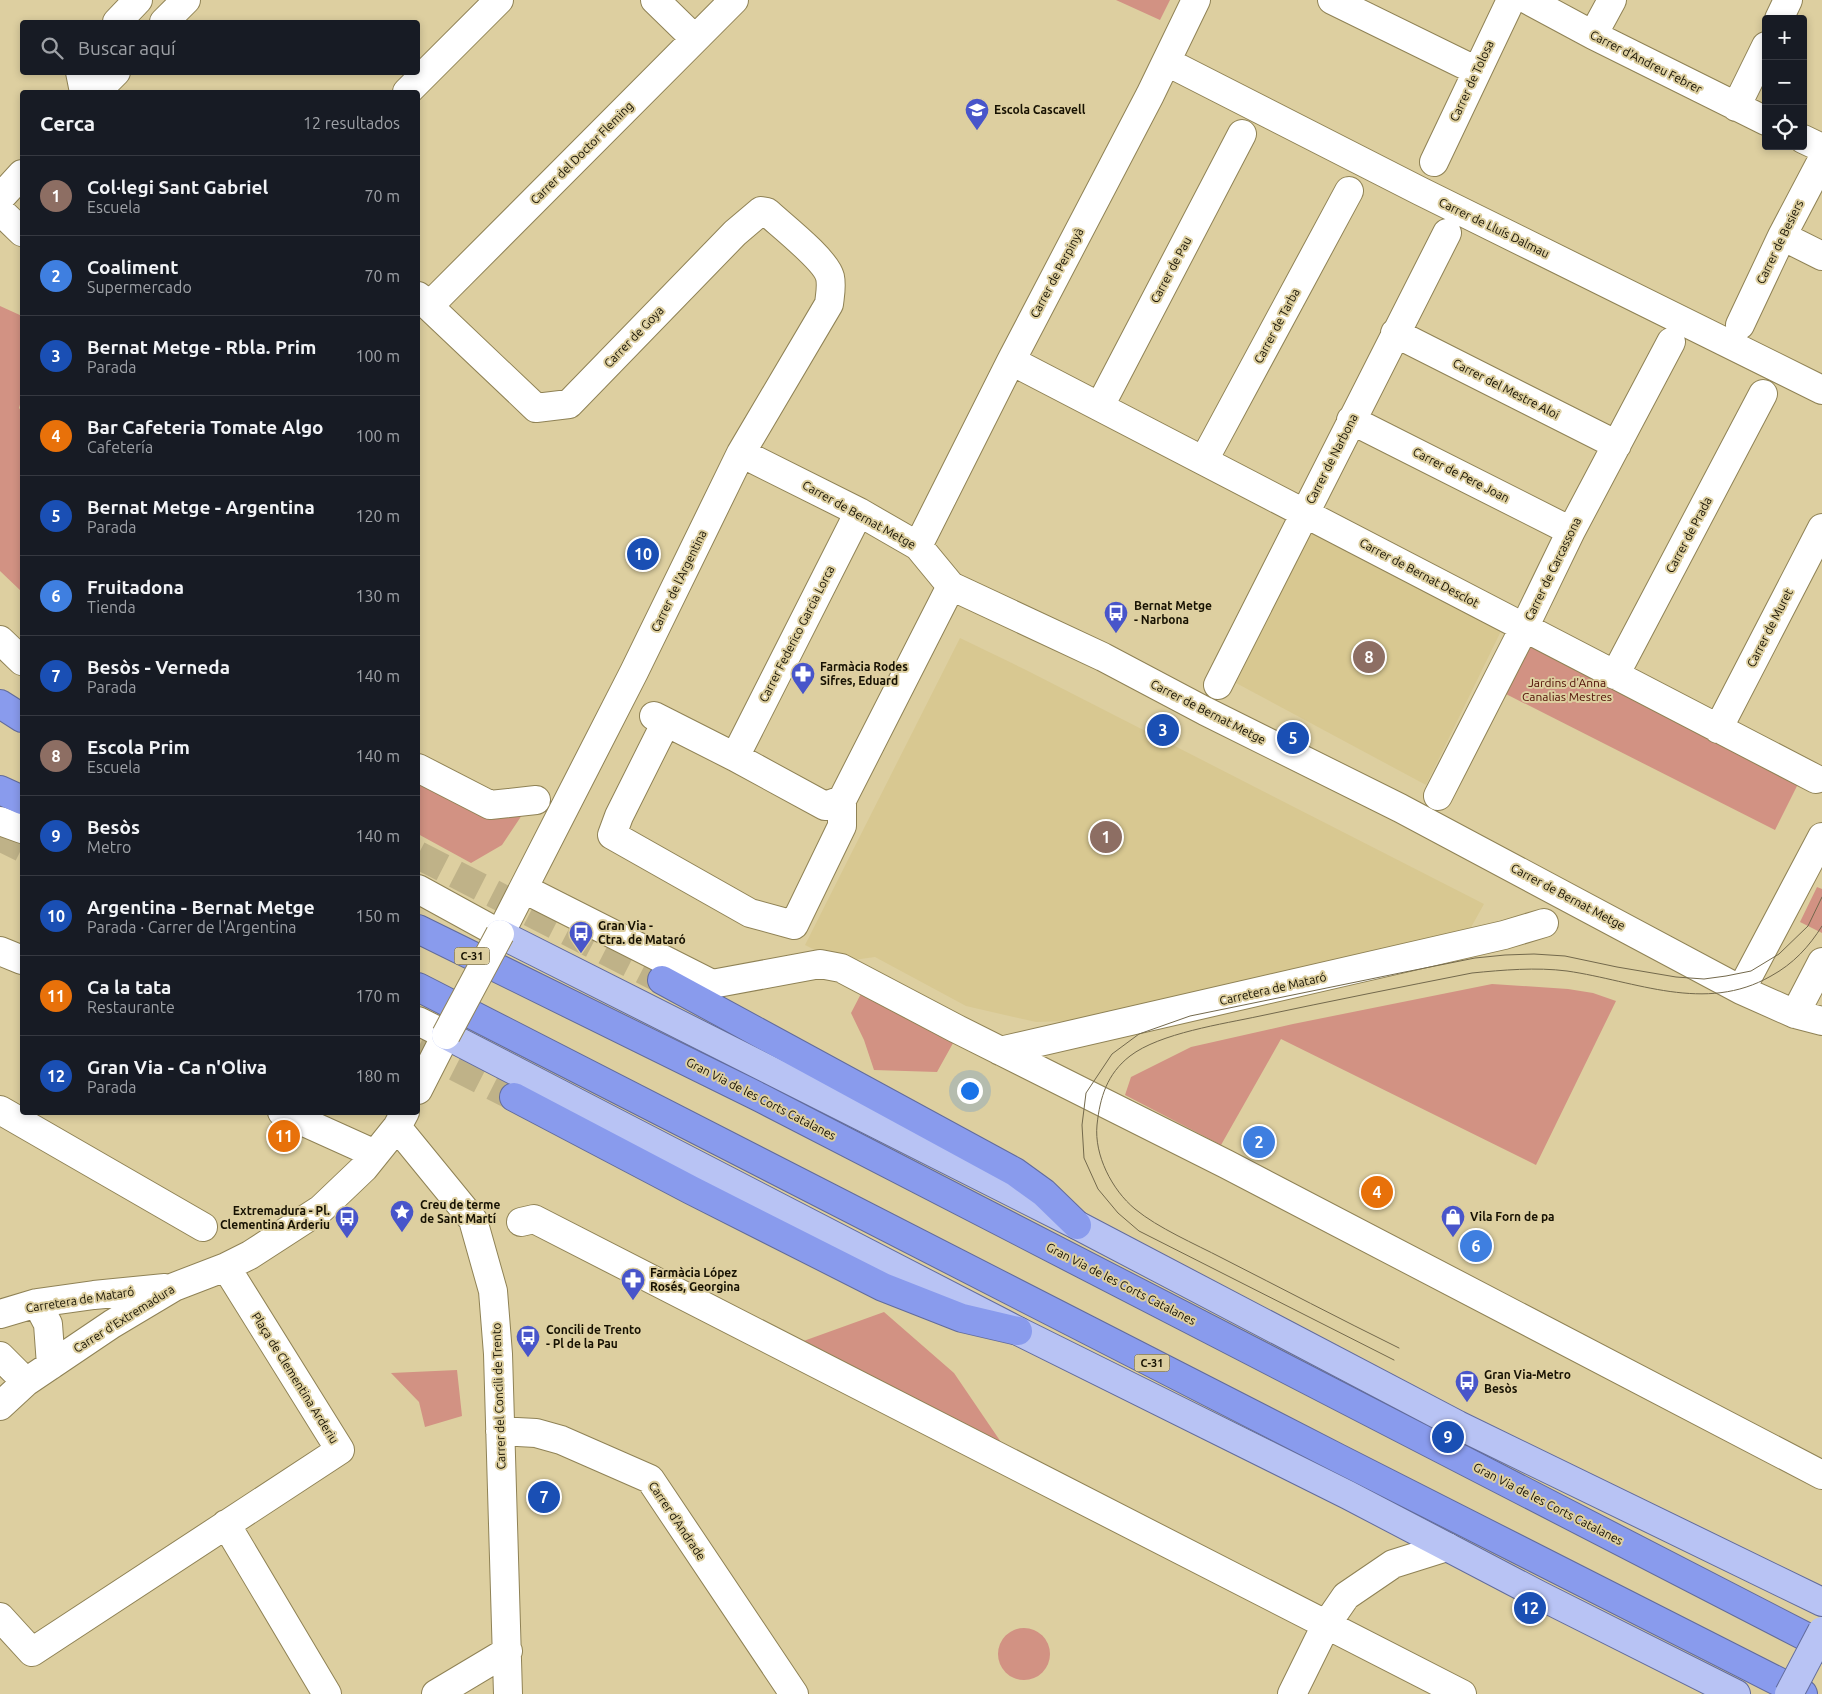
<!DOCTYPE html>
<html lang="es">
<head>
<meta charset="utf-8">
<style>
  :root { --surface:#171b24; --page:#242831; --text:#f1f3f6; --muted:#9ea1a6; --line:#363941; --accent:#1a73e8 }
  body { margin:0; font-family:Ubuntu,sans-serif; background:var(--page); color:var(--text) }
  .controls { position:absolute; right:15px; top:15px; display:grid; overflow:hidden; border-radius:5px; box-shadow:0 2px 8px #0003 }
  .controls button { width:45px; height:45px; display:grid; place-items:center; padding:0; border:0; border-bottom:1px solid var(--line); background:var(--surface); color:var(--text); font:25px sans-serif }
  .you { position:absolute; left:969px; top:1090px; width:18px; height:18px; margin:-12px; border:4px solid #fff; border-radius:50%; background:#1a73e8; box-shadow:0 0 0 8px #1a73e833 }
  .badge { display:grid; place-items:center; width:32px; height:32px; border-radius:50%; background:var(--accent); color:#fff; font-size:16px; font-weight:700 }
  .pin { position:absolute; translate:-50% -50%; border:2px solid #fff; box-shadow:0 1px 5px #0006 }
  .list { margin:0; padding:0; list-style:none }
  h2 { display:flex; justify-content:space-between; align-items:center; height:65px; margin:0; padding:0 20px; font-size:21px }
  h2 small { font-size:16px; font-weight:400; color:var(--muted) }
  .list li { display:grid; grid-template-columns:32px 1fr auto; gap:15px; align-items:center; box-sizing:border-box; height:80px; padding:0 20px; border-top:1px solid var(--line) }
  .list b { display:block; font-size:19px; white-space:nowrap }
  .list p { margin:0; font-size:16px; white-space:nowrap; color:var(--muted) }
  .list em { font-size:16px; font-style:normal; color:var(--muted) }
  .icon { flex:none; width:28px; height:28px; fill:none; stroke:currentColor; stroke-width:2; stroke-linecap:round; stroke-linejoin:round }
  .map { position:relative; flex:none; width:1822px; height:1694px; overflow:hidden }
  .search { position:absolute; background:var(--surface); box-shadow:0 2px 8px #0003; left:20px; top:20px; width:400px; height:55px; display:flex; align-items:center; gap:12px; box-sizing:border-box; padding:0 18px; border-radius:5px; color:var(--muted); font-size:19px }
  .panel { position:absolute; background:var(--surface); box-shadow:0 2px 8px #0003; left:20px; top:90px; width:400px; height:1025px; border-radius:5px }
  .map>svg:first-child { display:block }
  .built { fill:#d8c891 }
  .green { fill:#d29283 }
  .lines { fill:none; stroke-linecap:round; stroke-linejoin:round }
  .highway-tunnel { stroke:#bfb288; stroke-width:28; stroke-dasharray:28 14; stroke-linecap:butt }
  .minor-casing { stroke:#8f8255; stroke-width:30 }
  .major-casing { stroke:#616b9b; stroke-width:30 }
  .highway-casing { stroke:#616b9b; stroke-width:30 }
  .minor { stroke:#fff; stroke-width:28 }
  .major { stroke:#b8c3f4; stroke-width:28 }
  .highway { stroke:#899bed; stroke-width:28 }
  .tram { stroke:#73694c; stroke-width:1 }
  .minor-bridge-casing { stroke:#8f8255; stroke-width:30; stroke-linecap:butt }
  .major-bridge-casing { stroke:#616b9b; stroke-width:30; stroke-linecap:butt }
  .minor-bridge { stroke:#fff; stroke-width:28 }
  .major-bridge { stroke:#b8c3f4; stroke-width:28 }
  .labels { text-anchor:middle; stroke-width:4; stroke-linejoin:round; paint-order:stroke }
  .shield { fill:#ddcfa0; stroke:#524a31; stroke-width:1 }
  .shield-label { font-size:11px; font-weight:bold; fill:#161102 }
  .street-label { font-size:12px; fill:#161102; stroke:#ddcfa0 }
  .poi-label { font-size:12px; font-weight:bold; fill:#161102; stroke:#ddcfa0; text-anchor:start }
  .park-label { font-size:12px; fill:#4e0e03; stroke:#ddcfa0 }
</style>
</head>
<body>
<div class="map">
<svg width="1822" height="1694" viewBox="0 0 1822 1694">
  <rect width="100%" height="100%" fill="#ddcfa0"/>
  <path class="built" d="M1310 532 1501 631 1426 785 1236 683Z
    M960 638 1026 670 1484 904 1469 931 1100 1020 1036 1022 966 1006 875 957 839 962 805 945Z"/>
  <path class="green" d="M1116 0H1170L1160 20Z
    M0 306 22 316V398L19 408 22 412V592L0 571Z
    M1531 636 1803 774 1775 830 1502 692Z
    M418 769 522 815 502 845 471 863 418 834Z
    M1817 887 1822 889V933L1800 922Z
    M1492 984 1568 989 1593 993 1616 1001 1536 1165 1281 1039 1221 1145 1125 1095 1131 1077 1191 1047 1293 1024Z
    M864 988 957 1036 937 1072 874 1070 864 1040 851 1013Z
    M884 1312 954 1373 1005 1448 798 1343Z
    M457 1370 462 1416 425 1427 419 1402 391 1373Z
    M998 1654a26 26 0 1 1 52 0a26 26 0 1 1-52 0Z"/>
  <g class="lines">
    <path class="highway-tunnel" d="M0 837 22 848
      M418 855 662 980
      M418 1048 514 1097"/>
    <defs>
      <path id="minor" d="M655 0 695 39
        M1332 0 1477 71
        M1528 0 1593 35 1766 121
        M1779 19 1788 0
        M117 22 138 0
        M164 22 186 0
        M1593 35 1612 0
        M1167 62 1420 191 1822 390
        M80 72 84 92
        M96 92 116 72
        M407 92 499 0
        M1736 107 1766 46
        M1803 139 1822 148
        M1434 162 1511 0
        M0 198 22 174
        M0 211 22 232
        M1782 236 1822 256
        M418 296 536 408 569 404 735 233 761 211 767 212C781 225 826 260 830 277 832 286 830 295 829 304L741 453 634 672 500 934 418 889
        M429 306 734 0
        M1740 325 1782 236 1822 160
        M1395 333 1617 445
        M1023 367 1816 779
        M1100 406 1242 134
        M1351 420 1571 531
        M741 453 859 512 918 546 951 586 1103 657 1205 711 1400 808 1741 990 1795 1014 1822 1021
        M1204 460 1349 191
        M918 546 1011 361 1150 95 1196 0
        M0 640 22 661
        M1615 675 1763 394
        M1218 685 1447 233
        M654 716 735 757 825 806 842 800 951 586
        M666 722 619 816 612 835 750 913 794 925 842 826V800
        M1718 729 1822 528
        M735 757 859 512
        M418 768 490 805 536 800
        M1438 796 1524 628 1571 531 1671 342
        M0 821 22 829
        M524 889 712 984 820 964 841 968 955 1028 1226 1164 1822 1475
        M0 951 22 960
        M1741 990 1822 837
        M1795 1014 1822 962
        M418 1021 446 1035 418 1090
        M1000 1051 1504 935 1544 923
        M0 1110 203 1227
        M282 1112 375 1154
        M397 1127 473 1220 493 1291 498 1354 508 1694
        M521 1222 534 1219 1462 1694
        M37 1303 48 1324 51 1365
        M0 1314 37 1303 94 1295 165 1288
        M0 1356 26 1382
        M0 1406 26 1382 112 1324 174 1287 226 1267 250 1255 321 1209 364 1168 397 1127 405 1112
        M500 1431 536 1433 561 1440 650 1479 794 1694
        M226 1524 327 1694
        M0 1617 32 1652 340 1450 226 1267
        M436 1694 508 1651
        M1292 1694 1326 1625 1346 1596 1393 1564 1447 1547"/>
      <path id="major" d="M500 934 1077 1225 1458 1425 1822 1602
        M446 1035 1018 1331 1348 1495 1539 1595 1736 1694"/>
      <path id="highway" d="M0 704 22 718
        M0 790 22 800
        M418 929 761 1098 1822 1645
        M662 980 1015 1172 1044 1193 1077 1225
        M418 987 1338 1458 1803 1694
        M514 1097 691 1190 883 1287 962 1318 1018 1331"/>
    </defs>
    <use href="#minor" class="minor-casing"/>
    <use href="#major" class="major-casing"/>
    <use href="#highway" class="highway-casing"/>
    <use href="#minor" class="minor"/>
    <use href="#major" class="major"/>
    <use href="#highway" class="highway"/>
    <path class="tram" d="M1399 1348C1340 1319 1281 1288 1222 1258 1195 1244 1158 1228 1135 1209 1112 1190 1094 1155 1097 1125 1100 1097 1107 1074 1130 1056 1160 1033 1223 1024 1260 1016 1331 1001 1401 987 1472 973 1503 970 1536 967 1567 971 1636 981 1705 1014 1771 976 1793 964 1809 947 1822 926
      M1394 1360 1139 1231 1118 1213 1098 1189 1084 1158 1082 1125 1086 1093 1112 1054 1139 1034 1190 1016 1400 973 1475 958 1505 955 1534 954 1565 956 1617 967 1676 977 1704 979 1726 976 1751 971 1779 954 1808 926 1822 897"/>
    <defs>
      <path id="minor-bridge" d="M446 1035 500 934"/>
      <path id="major-bridge" d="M1789 1694 1822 1631"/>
    </defs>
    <use href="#minor-bridge" class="minor-bridge-casing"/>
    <use href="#major-bridge" class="major-bridge-casing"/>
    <use href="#minor-bridge" class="minor-bridge"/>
    <use href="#major-bridge" class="major-bridge"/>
  </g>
  <defs>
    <symbol id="school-pin" viewBox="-11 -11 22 30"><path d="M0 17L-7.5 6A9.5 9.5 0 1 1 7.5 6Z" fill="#4855ca" stroke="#ddcfa0"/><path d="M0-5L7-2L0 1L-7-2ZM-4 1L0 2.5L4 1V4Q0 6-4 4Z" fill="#fff"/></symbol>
    <symbol id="bus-pin" viewBox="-11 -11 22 30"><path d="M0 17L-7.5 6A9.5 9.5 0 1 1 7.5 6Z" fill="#4855ca" stroke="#ddcfa0"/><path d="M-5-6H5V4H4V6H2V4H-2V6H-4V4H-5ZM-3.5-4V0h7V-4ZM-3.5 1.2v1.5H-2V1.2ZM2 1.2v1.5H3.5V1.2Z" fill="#fff"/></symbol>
    <symbol id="pharmacy-pin" viewBox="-11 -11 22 30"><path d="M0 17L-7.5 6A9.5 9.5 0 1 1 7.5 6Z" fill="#4855ca" stroke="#ddcfa0"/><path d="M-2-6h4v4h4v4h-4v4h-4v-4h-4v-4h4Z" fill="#fff"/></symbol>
    <symbol id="sight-pin" viewBox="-11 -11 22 30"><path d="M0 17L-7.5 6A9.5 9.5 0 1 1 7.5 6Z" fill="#4855ca" stroke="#ddcfa0"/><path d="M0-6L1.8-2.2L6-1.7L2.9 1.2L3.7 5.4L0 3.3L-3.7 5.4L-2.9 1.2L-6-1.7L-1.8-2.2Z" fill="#fff"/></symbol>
    <symbol id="shop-pin" viewBox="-11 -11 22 30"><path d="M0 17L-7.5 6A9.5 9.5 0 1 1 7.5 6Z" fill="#4855ca" stroke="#ddcfa0"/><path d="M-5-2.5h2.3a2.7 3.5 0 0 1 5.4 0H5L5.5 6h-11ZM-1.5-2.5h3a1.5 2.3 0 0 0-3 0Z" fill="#fff"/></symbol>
  </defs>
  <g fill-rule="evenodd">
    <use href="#school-pin" x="963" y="96" width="28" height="38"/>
    <use href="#bus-pin" x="1102" y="599" width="28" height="38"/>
    <use href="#pharmacy-pin" x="789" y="660" width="28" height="38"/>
    <use href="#bus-pin" x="567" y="919" width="28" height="38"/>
    <use href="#sight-pin" x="388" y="1198" width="28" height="38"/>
    <use href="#shop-pin" x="1439" y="1203" width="28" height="38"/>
    <use href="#bus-pin" x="333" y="1204" width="28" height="38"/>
    <use href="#pharmacy-pin" x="619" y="1266" width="28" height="38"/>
    <use href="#bus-pin" x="514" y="1323" width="28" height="38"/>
    <use href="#bus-pin" x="1453" y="1368" width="28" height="38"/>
  </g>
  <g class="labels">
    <g class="shield">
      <rect x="454.5" y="947.5" width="35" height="17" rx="4"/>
      <rect x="1134.5" y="1354.5" width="35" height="17" rx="4"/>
    </g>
    <g class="shield-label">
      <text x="472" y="960">C-31</text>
      <text x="1152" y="1367">C-31</text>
    </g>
    <g class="street-label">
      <text transform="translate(1646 62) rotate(27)" y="4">Carrer d'Andreu Febrer</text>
      <text transform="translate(1472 81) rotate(-65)" y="4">Carrer de Tolosa</text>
      <text transform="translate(582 153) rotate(-45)" y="4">Carrer del Doctor Fleming</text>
      <text transform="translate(1494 228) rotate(26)" y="4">Carrer de Lluís Dalmau</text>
      <text transform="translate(1780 242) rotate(-64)" y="4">Carrer de Besiers</text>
      <text transform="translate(1171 270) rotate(-62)" y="4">Carrer de Pau</text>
      <text transform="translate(1057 273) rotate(-62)" y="4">Carrer de Perpinyà</text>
      <text transform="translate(1277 326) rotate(-62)" y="4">Carrer de Tarba</text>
      <text transform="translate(634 337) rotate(-46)" y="4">Carrer de Goya</text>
      <text transform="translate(1506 389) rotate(27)" y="4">Carrer del Mestre Aloi</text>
      <text transform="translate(1332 459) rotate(-63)" y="4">Carrer de Narbona</text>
      <text transform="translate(1461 475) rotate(27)" y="4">Carrer de Pere Joan</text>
      <text transform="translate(859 515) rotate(29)" y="4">Carrer de Bernat Metge</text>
      <text transform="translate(1689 535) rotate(-62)" y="4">Carrer de Prada</text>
      <text transform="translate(1553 569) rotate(-64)" y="4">Carrer de Carcassona</text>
      <text transform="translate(1419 573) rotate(28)" y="4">Carrer de Bernat Desclot</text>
      <text transform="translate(679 581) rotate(-64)" y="4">Carrer de l'Argentina</text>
      <text transform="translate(1770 628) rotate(-63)" y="4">Carrer de Muret</text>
      <text transform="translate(797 634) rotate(-63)" y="4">Carrer Federico Garcia Lorca</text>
      <text transform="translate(1208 712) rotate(27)" y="4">Carrer de Bernat Metge</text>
      <text transform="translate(1568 897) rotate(28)" y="4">Carrer de Bernat Metge</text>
      <text transform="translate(1273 989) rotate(-13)" y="4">Carretera de Mataró</text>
      <text transform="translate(761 1099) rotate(27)" y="4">Gran Via de les Corts Catalanes</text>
      <text transform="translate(1121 1284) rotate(27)" y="4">Gran Via de les Corts Catalanes</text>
      <text transform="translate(80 1300) rotate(-9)" y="4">Carretera de Mataró</text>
      <text transform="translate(124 1319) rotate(-32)" y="4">Carrer d'Extremadura</text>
      <text transform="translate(295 1378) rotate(58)" y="4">Plaça de Clementina Arderiu</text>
      <text transform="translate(499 1396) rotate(-92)" y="4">Carrer del Concili de Trento</text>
      <text transform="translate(1548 1504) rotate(27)" y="4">Gran Via de les Corts Catalanes</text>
      <text transform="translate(677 1521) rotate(56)" y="4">Carrer d'Andrade</text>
    </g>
    <g class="poi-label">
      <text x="994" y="114">Escola Cascavell</text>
      <text x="1134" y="610">Bernat Metge<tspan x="1134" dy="14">- Narbona</tspan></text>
      <text x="820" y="671">Farmàcia Rodes<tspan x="820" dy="14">Sifres, Eduard</tspan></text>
      <text x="598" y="930">Gran Via -<tspan x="598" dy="14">Ctra. de Mataró</tspan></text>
      <text x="420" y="1209">Creu de terme<tspan x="420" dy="14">de Sant Martí</tspan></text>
      <text x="330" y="1215" text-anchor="end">Extremadura - Pl.<tspan x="330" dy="14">Clementina Arderiu</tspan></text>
      <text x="1470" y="1221">Vila Forn de pa</text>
      <text x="650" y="1277">Farmàcia López<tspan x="650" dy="14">Rosés, Georgina</tspan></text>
      <text x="546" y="1334">Concili de Trento<tspan x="546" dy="14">- Pl de la Pau</tspan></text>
      <text x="1484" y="1379">Gran Via-Metro<tspan x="1484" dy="14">Besòs</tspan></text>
    </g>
    <g class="park-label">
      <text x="1567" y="687">Jardins d'Anna<tspan x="1567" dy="14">Canalias Mestres</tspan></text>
    </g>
  </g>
</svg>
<div class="controls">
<button>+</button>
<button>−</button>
<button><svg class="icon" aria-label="locate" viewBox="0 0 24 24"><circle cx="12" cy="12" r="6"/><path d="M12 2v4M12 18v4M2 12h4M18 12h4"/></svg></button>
</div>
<div class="you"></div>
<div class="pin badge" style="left:1106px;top:837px;background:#8d6e63">1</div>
<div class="pin badge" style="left:1259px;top:1142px;background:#3f7fe0">2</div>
<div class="pin badge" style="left:1163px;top:730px;background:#1a4fb4">3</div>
<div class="pin badge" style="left:1377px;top:1192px;background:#e8710a">4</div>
<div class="pin badge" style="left:1293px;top:738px;background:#1a4fb4">5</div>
<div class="pin badge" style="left:1476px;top:1246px;background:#3f7fe0">6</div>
<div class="pin badge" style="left:544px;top:1497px;background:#1a4fb4">7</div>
<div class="pin badge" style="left:1369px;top:657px;background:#8d6e63">8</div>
<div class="pin badge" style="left:1448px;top:1437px;background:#1a4fb4">9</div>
<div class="pin badge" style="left:643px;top:554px;background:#1a4fb4">10</div>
<div class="pin badge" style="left:284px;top:1136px;background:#e8710a">11</div>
<div class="pin badge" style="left:1530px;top:1608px;background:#1a4fb4">12</div>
<div class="search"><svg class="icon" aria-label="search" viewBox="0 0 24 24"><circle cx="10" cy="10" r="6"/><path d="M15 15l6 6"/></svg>Buscar aquí</div>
<section class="panel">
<h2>Cerca<small>12 resultados</small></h2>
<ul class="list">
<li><span class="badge" style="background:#8d6e63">1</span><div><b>Col·legi Sant Gabriel</b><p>Escuela</p></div><em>70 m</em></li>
<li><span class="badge" style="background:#3f7fe0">2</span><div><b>Coaliment</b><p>Supermercado</p></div><em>70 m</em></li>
<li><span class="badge" style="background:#1a4fb4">3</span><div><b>Bernat Metge - Rbla. Prim</b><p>Parada</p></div><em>100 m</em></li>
<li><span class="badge" style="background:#e8710a">4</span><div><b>Bar Cafeteria Tomate Algo</b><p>Cafetería</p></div><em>100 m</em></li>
<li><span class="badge" style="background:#1a4fb4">5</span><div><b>Bernat Metge - Argentina</b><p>Parada</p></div><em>120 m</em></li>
<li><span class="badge" style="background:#3f7fe0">6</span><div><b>Fruitadona</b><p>Tienda</p></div><em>130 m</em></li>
<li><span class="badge" style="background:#1a4fb4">7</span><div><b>Besòs - Verneda</b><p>Parada</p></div><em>140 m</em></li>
<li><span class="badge" style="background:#8d6e63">8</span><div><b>Escola Prim</b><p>Escuela</p></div><em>140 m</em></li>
<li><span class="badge" style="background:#1a4fb4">9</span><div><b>Besòs</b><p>Metro</p></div><em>140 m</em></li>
<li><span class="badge" style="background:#1a4fb4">10</span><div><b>Argentina - Bernat Metge</b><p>Parada · Carrer de l'Argentina</p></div><em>150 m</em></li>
<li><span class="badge" style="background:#e8710a">11</span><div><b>Ca la tata</b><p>Restaurante</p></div><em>170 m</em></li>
<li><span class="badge" style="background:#1a4fb4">12</span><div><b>Gran Via - Ca n'Oliva</b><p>Parada</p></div><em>180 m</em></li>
</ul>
</section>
</div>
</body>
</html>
